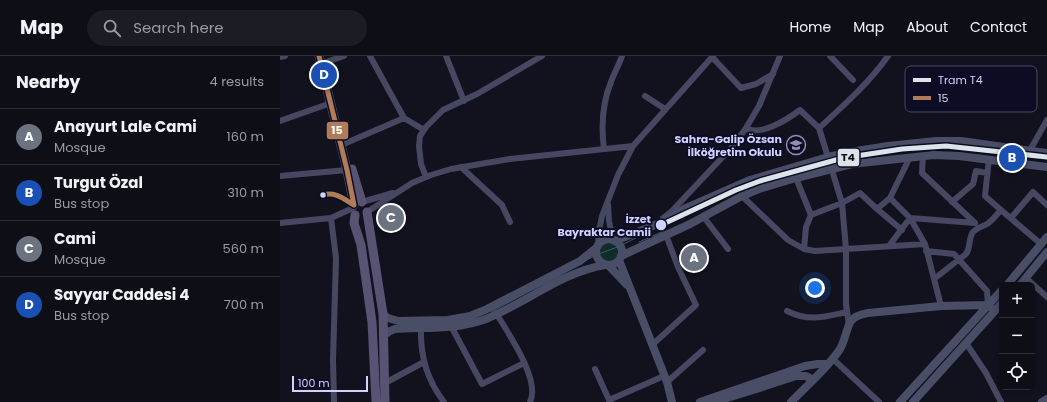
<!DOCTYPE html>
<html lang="en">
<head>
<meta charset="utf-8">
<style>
  :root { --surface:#0e0e17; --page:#1c1c24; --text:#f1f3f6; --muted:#9b9ca1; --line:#2e2e36; --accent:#d93025 }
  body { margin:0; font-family:Poppins,sans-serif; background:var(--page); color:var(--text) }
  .controls { position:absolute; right:12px; bottom:12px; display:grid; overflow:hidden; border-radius:6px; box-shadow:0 2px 6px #0003 }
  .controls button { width:36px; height:36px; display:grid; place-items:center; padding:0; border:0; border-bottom:1px solid var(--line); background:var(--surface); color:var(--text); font:20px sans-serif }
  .scale { position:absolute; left:12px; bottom:10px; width:76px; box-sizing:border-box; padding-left:4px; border:2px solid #d0d2ff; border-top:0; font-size:11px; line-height:14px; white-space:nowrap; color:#d0d2ff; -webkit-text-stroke:3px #0d0c25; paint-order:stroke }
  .you { position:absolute; left:535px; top:232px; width:14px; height:14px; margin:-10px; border:3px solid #fff; border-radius:50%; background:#1a73e8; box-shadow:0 0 0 6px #1a73e833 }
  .badge { display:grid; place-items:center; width:26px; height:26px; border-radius:50%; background:var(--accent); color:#fff; font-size:13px; font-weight:700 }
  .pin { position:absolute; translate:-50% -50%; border:2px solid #fff; box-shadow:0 1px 4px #0006 }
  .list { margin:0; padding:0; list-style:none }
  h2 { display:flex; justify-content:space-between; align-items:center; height:52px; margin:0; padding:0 16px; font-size:17px }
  h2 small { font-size:13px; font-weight:400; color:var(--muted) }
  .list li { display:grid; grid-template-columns:26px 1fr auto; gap:12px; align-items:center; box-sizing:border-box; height:56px; padding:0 16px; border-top:1px solid var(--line) }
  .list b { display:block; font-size:15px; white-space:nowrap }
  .list p { margin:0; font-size:13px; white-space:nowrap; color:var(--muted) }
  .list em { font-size:13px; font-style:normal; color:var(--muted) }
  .icon { flex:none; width:22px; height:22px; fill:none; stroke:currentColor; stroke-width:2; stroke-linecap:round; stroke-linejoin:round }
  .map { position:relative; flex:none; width:767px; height:346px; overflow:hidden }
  header { display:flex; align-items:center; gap:24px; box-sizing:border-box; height:56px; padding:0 20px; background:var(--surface); border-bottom:1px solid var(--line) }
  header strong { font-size:19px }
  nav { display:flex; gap:22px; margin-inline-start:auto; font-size:14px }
  .search { width:280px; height:36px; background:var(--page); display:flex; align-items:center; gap:10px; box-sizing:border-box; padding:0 14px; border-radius:22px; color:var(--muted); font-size:15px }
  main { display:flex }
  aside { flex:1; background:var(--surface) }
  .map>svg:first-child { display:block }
  .green { fill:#0f2c29 }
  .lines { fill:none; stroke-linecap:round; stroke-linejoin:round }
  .street { stroke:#464861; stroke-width:6 }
  .secondary { stroke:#494d66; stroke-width:8 }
  .primary { stroke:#595373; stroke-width:9 }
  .tram { stroke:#3e5967; stroke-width:1 }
  .bus-1-casing { stroke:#0d0c25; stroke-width:8 }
  .bus-1 { stroke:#b07c57; stroke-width:5 }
  .tram-1-casing { stroke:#0d0c25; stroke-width:8 }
  .tram-1 { stroke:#dce3e9; stroke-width:5 }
  .bus-dot { fill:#d0d2ff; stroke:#0d0c25; stroke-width:1.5 }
  .labels { text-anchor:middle; stroke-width:4; stroke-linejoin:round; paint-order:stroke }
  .poi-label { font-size:11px; font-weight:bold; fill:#d0d2ff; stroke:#0d0c25; text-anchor:end }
  .stop-label { font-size:11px; font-weight:bold; fill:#d0d2ff; stroke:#0d0c25; text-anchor:end }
  .key { fill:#0d0c25; stroke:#484766; stroke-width:1 }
  .key-label { font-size:11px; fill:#d0d2ff }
  .line-badge { stroke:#0d0c25; stroke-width:1.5 }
  .badge-label { font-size:11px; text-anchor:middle; font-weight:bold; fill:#fff }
  .pale-badge-label { font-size:11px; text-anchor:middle; font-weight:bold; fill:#111 }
</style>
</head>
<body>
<header>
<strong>Map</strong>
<div class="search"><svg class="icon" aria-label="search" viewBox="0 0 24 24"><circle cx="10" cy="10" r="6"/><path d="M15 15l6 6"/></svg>Search here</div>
<nav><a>Home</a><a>Map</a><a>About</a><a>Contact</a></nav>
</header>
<main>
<aside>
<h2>Nearby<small>4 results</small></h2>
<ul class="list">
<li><span class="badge" style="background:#6b7280">A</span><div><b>Anayurt Lale Cami</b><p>Mosque</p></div><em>160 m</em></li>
<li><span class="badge" style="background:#1a4fb4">B</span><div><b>Turgut Özal</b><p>Bus stop</p></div><em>310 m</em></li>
<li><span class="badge" style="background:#6b7280">C</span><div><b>Cami</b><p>Mosque</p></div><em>560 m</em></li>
<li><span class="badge" style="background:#1a4fb4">D</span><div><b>Sayyar Caddesi 4</b><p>Bus stop</p></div><em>700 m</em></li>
</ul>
</aside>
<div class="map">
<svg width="767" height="346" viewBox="0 0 767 346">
  <rect width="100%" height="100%" fill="#12121f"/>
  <path class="green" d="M319 196a10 10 0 1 1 20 0a10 10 0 1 1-20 0Z"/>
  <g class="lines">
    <path class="street" d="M90 0 124 62 144 74
      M166 0 184 45
      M550 0 573 24
      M0 1 5 0
      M432 1 461 32 476 28 493 18
      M46 6 64 0
      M365 40 385 53
      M0 65 51 47
      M466 72C480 81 508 63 520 54L539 72C563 50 589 27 608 0
      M539 72 562 147 566 193V248L569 269
      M66 87 124 62
      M324 93C321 70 322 48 331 26 334 17 339 9 342 0
      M749 96 767 64
      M643 100 642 117 695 167
      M709 103 705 140 721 154
      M181 111 222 149 230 166
      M0 120 67 114
      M146 121 141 108 139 90 140 80 146 71 163 54 197 38 262 0
      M516 122 531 159 562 147 580 137 597 153 610 142 630 101
      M462 140 508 184 524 193
      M610 142 630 162 645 188 661 250
      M82 146 113 137
      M672 146 693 128 696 115 707 117
      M328 148 329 165 333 184
      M597 153 622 174
      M87 156 132 127 151 119 171 113 230 103 353 90
      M531 159 526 171 524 193 535 195 645 188
      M423 160 448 193
      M51 162 56 202 53 304 54 346
      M383 162 392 155 452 91 466 72 479 50 500 0
      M731 162 753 136 767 149
      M0 167 51 162 73 152
      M318 189 319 175 322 160 338 119 353 90 433 0
      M609 190 630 162 695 167
      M646 195 674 198 707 235 708 249
      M746 222 767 241
      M654 223 686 198C691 191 688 183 693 176 697 171 702 171 707 168 712 165 717 158 721 154L761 188
      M507 255C529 266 544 261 567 256
      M216 257C228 277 261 324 250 346
      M171 270 202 328 244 307
      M141 272C140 299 147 324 164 346
      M686 287 706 317 721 346
      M372 289 416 249 398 211 386 179
      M553 303 599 346
      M315 313 330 346
      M387 326 423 294
      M105 327 144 306
      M329 344 384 320"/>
    <path class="secondary" d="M316 196a13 13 0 1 1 26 0a13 13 0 1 1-26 0Z
      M335 185 380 167 404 153 470 124 548 101 570 96 608 90 656 85H681L767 97
      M341 200 410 168 462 140 479 133 516 122 572 108 654 99 679 100 767 111
      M339 204 387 326 392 346
      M329 210 347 229
      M727 229 767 181
      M740 229 767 196
      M103 258 108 262 118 265 168 264 190 260 205 254 300 205 316 192
      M103 280 110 275 115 273C145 271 177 274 206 263 246 247 282 216 325 209
      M420 346 525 310 538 308H548
      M434 346 470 335 516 320H526L533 324
      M511 346C527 329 547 313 560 293 565 285 567 270 571 265 575 260 582 258 588 257L661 250 708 249 714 255
      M620 346 722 234
      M633 346 722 247
      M762 346 767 343"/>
    <path class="primary" d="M39 0 67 114 74 149
      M72 113 82 146
      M87 156 103 258 105 346
      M75 159 74 167 81 189 92 266 96 346"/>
    <path class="tram" d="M359 186 384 175
      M211 256 316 199 340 190 381 169"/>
    <defs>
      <path id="bus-1" d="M39 0 67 114 74 149
        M43 139C55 135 64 143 74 149"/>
    </defs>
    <use href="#bus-1" class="bus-1-casing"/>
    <use href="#bus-1" class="bus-1"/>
    <defs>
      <path id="tram-1" d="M381 169 456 134 480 125 563 102 622 93 666 90 767 101"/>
    </defs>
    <use href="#tram-1" class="tram-1-casing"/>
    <use href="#tram-1" class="tram-1"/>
  </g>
  <defs>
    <symbol id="school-ring" viewBox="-11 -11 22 22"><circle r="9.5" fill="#0d0c25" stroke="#8e8fb1" stroke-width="1.5"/><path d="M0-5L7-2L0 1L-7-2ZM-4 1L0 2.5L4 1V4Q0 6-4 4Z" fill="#8e8fb1"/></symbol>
  </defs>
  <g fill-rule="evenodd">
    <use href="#school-ring" x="505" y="78" width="22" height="22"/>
  </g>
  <g class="bus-dot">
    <circle cx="43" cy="139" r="3.5"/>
    <circle cx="381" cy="169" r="6"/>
  </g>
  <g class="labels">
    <g class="poi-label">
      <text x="502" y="87">Sahra-Galip Özsan<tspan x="502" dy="13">İlköğretim Okulu</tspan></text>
    </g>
    <g class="stop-label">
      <text x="371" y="167">İzzet<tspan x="371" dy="13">Bayraktar Camii</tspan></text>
    </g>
  </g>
  <rect x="625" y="10" width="132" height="46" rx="6" class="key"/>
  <rect x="633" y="22" width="18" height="4" fill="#dce3e9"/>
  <rect x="633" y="40" width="18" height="4" fill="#b07c57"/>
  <g class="key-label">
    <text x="658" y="28">Tram T4</text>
    <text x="658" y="46">15</text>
  </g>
  <g class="line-badge">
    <rect x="46" y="65" width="23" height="19" rx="4" fill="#b07c57"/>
    <rect x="557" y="92" width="23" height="19" rx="4" fill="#dce3e9"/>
  </g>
  <g class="badge-label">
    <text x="57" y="78">15</text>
  </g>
  <g class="pale-badge-label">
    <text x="568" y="105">T4</text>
  </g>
</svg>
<div class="controls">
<button>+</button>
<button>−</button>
<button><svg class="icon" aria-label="locate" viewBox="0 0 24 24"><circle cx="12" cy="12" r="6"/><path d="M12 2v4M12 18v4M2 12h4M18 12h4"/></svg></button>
</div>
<div class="scale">100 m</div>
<div class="you"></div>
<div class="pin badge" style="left:414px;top:202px;background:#6b7280">A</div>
<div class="pin badge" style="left:732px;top:102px;background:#1a4fb4">B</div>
<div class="pin badge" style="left:111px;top:162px;background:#6b7280">C</div>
<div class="pin badge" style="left:44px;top:19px;background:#1a4fb4">D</div>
</div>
</main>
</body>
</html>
